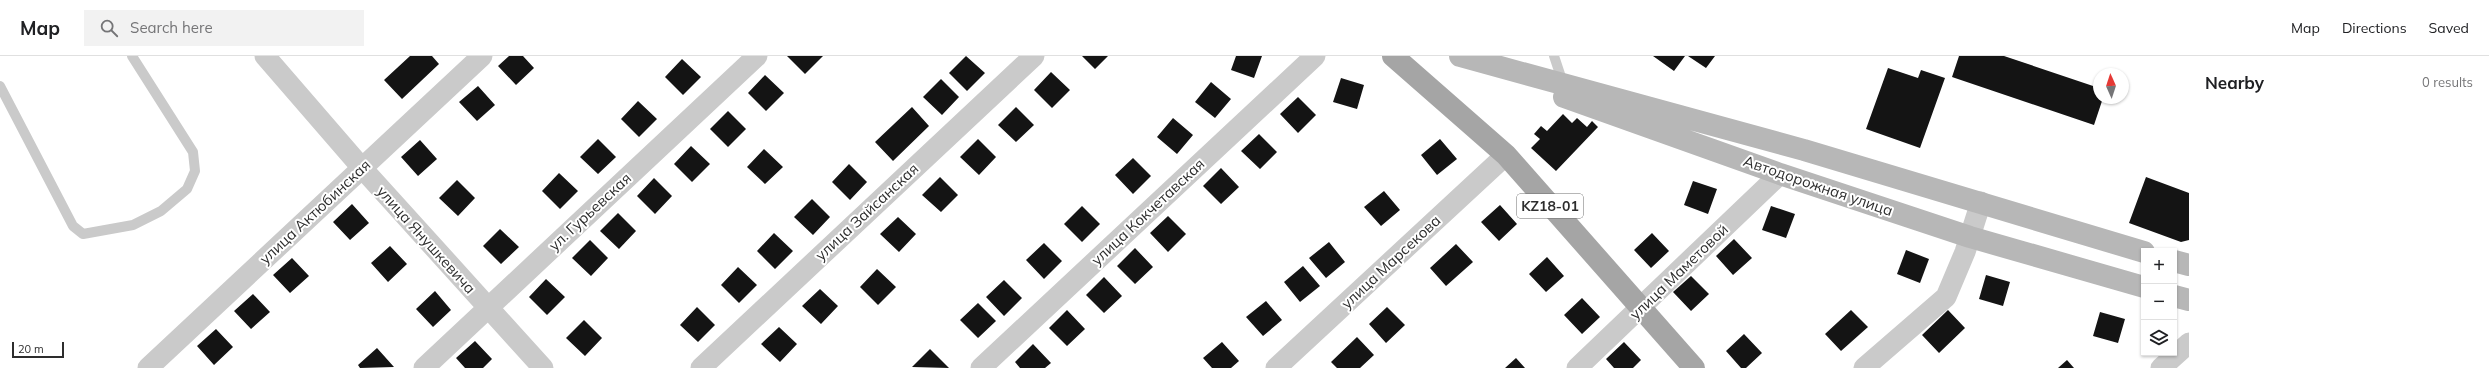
<!DOCTYPE html>
<html lang="en">
<head>
<meta charset="utf-8">
<style>
  :root { --surface:#fff; --page:#f2f2f2; --text:#202124; --muted:#757577; --line:#e0e0e0 }
  body { margin:0; font-family:Mulish,sans-serif; background:var(--page); color:var(--text) }
  .controls { position:absolute; right:12px; bottom:12px; display:grid; overflow:hidden; border-radius:0px; box-shadow:0 1px 3px #0004 }
  .controls button { width:36px; height:36px; display:grid; place-items:center; padding:0; border:0; border-bottom:1px solid var(--line); background:var(--surface); color:var(--text); font:20px sans-serif }
  .compass { position:absolute; left:2093px; top:12px; width:36px; height:36px; border-radius:50%; background:var(--surface); box-shadow:0 1px 3px #0004; rotate:357deg }
  .scale { position:absolute; left:12px; bottom:10px; width:52px; box-sizing:border-box; padding-left:4px; border:2px solid #2d2d2d; border-top:0; font-size:11px; line-height:14px; white-space:nowrap; color:#2d2d2d; -webkit-text-stroke:3px #fff; paint-order:stroke }
  .list { margin:0; padding:0; list-style:none }
  h2 { display:flex; justify-content:space-between; align-items:center; height:52px; margin:0; padding:0 16px; font-size:17px }
  h2 small { font-size:13px; font-weight:400; color:var(--muted) }
  .icon { flex:none; width:22px; height:22px; fill:none; stroke:currentColor; stroke-width:2; stroke-linecap:round; stroke-linejoin:round }
  .map { position:relative; flex:none; width:2189px; height:312px; overflow:hidden }
  header { display:flex; align-items:center; gap:24px; box-sizing:border-box; height:56px; padding:0 20px; background:var(--surface); border-bottom:1px solid var(--line) }
  header strong { font-size:19px }
  nav { display:flex; gap:22px; margin-inline-start:auto; font-size:14px }
  .search { width:280px; height:36px; background:var(--page); display:flex; align-items:center; gap:10px; box-sizing:border-box; padding:0 14px; border-radius:0px; color:var(--muted); font-size:15px }
  main { display:flex }
  aside { flex:1; background:var(--surface) }
  .map>svg:first-child { display:block }
  .building { fill:#141414 }
  .lines { fill:none; stroke-linecap:round; stroke-linejoin:round }
  .lane { stroke:#cacaca; stroke-width:10 }
  .street { stroke:#cacaca; stroke-width:21 }
  .secondary { stroke:#b7b7b7; stroke-width:22 }
  .primary { stroke:#a5a5a5; stroke-width:22 }
  .labels { text-anchor:middle; stroke-width:4; stroke-linejoin:round; paint-order:stroke }
  .shield { fill:#fff; stroke:#6c6c6c; stroke-width:1 }
  .shield-label { font-size:14px; font-weight:bold; fill:#2d2d2d }
  .street-label { font-size:15px; fill:#2d2d2d; stroke:#fff }
</style>
</head>
<body>
<header>
<strong>Map</strong>
<div class="search"><svg class="icon" aria-label="search" viewBox="0 0 24 24"><circle cx="10" cy="10" r="6"/><path d="M15 15l6 6"/></svg>Search here</div>
<nav><a>Map</a><a>Directions</a><a>Saved</a></nav>
</header>
<main>
<div class="map">
<svg width="2189" height="312" viewBox="0 0 2189 312">
  <rect width="100%" height="100%" fill="#fff"/>
  <path class="building" d="M410 0H432L439 8 402 43 384 24Z
    M509 0H523L534 12 516 29 498 10Z
    M787 0H823L805 18Z
    M966 0 985 17 967 35 949 17Z
    M1082 0H1108L1095 13Z
    M1236 0H1262L1254 22 1231 14Z
    M1653 0H1685L1674 15Z
    M1688 0H1715L1706 12Z
    M1959 0H2004L2099 32V42H2103L2094 69 1952 21Z
    M682 3 701 21 683 39 665 21Z
    M1888 12 1918 22 1921 14 1945 22 1920 92 1866 73Z
    M1051 16 1070 34 1052 52 1034 34Z
    M765 19 784 37 766 55 748 37Z
    M1341 22 1364 29 1357 53 1333 46Z
    M941 23 959 41 942 59 923 41Z
    M1211 26 1231 43 1215 62 1195 46Z
    M478 30 495 49 477 65 459 46Z
    M1298 41 1316 59 1298 77 1280 58Z
    M638 45 657 63 639 81 621 63Z
    M912 51 929 70 893 105 875 86Z
    M1016 51 1034 69 1016 86 998 69Z
    M728 55 746 73 728 91 710 73Z
    M1563 58 1572 67 1577 62 1587 71 1592 65 1598 71 1556 115 1531 92 1540 83 1534 78 1541 70 1547 75Z
    M1173 62 1193 79 1177 98 1157 81Z
    M1259 78 1277 96 1260 113 1241 95Z
    M598 83 616 101 598 118 580 101Z
    M978 83 996 101 979 119 960 101Z
    M1440 83 1457 103 1437 119 1421 99Z
    M420 84 437 103 418 120 401 101Z
    M691 90 710 108 692 126 674 108Z
    M764 93 783 111 765 128 747 111Z
    M1133 102 1151 120 1133 138 1115 119Z
    M849 108 867 126 850 144 832 126Z
    M1221 112 1239 131 1221 148 1203 130Z
    M559 117 578 135 560 153 542 135Z
    M940 121 958 139 941 156 922 139Z
    M2146 121 2189 137V184L2181 186 2129 167Z
    M654 122 672 140 655 158 637 140Z
    M457 124 475 142 458 160 439 142Z
    M1693 125 1717 133 1708 158 1684 149Z
    M1384 135 1400 154 1381 170 1364 151Z
    M812 143 830 161 813 179 794 161Z
    M352 148 369 167 350 184 333 166Z
    M1500 149 1517 168 1499 185 1481 166Z
    M1082 150 1100 168 1082 186 1064 168Z
    M1771 150 1795 158 1786 182 1762 174Z
    M618 157 636 175 619 193 600 175Z
    M1168 160 1186 178 1168 196 1150 177Z
    M898 161 916 178 899 196 880 178Z
    M500 173 519 191 501 208 483 190Z
    M774 177 793 195 775 213 757 195Z
    M1652 177 1669 195 1651 212 1634 194Z
    M1734 183 1752 202 1733 219 1716 200Z
    M590 184 608 202 591 220 572 202Z
    M1329 186 1345 206 1326 222 1309 202Z
    M1044 187 1062 205 1044 223 1026 204Z
    M1456 188 1473 206 1446 230 1430 212Z
    M390 190 407 208 388 226 371 207Z
    M1135 192 1153 211 1135 228 1117 210Z
    M1906 194 1929 203 1920 227 1897 218Z
    M1547 201 1564 220 1546 236 1529 218Z
    M292 202 309 220 290 237 273 219Z
    M1303 210 1320 230 1300 246 1284 226Z
    M738 211 757 229 739 247 721 229Z
    M877 213 896 231 878 249 860 231Z
    M1986 219 2010 226 2003 250 1979 243Z
    M1691 220 1709 238 1691 255 1673 236Z
    M1104 221 1122 240 1104 257 1086 239Z
    M546 223 565 241 547 259 529 241Z
    M1004 224 1022 242 1004 260 986 241Z
    M820 233 838 250 821 268 802 250Z
    M435 235 451 254 433 271 416 253Z
    M253 238 270 256 251 273 234 255Z
    M1582 242 1600 261 1582 278 1564 259Z
    M1266 245 1282 264 1263 280 1246 261Z
    M978 247 996 265 978 282 960 264Z
    M697 251 715 269 698 286 680 269Z
    M1387 251 1405 269 1386 287 1369 268Z
    M1067 254 1085 273 1067 290 1049 272Z
    M1851 254 1868 271 1841 295 1825 278Z
    M1948 254 1965 272 1939 297 1922 279Z
    M2100 256 2125 263 2118 287 2093 280Z
    M584 264 602 282 585 300 566 282Z
    M779 271 797 288 780 306 761 288Z
    M216 273 233 291 214 309 197 290Z
    M1744 278 1762 297 1746 312H1741L1726 295Z
    M1357 281 1374 299 1360 312H1337L1331 306Z
    M475 285 492 303 483 312H465L456 302Z
    M1222 286 1239 305 1231 312H1212L1203 302Z
    M1624 286 1641 304 1633 312H1614L1606 303Z
    M1033 288 1051 307 1045 312H1020L1015 306Z
    M377 292 394 311 360 312 358 309Z
    M930 293 949 312 912 311Z
    M1516 302 1525 312H1505Z
    M2067 304 2074 312H2058Z"/>
  <g class="lines">
    <path class="lane" d="M1554 0 1563 27
      M0 30 73 170 83 178 133 169 161 155 187 133 195 115 193 96 132 0"/>
    <path class="street" d="M265 0 362 112 543 312
      M148 312 482 0
      M424 312 757 0
      M701 312 1034 0
      M981 312 1315 0
      M1276 312 1506 99
      M1577 312 1780 118
      M1864 312 1946 241 1965 196 1981 146
      M2161 312 2189 287"/>
    <path class="secondary" d="M1460 0 1804 94 2144 196
      M1564 41 1780 118 1970 181 2144 231
      M2174 205 2189 209
      M2174 240 2189 244"/>
    <path class="primary" d="M1393 0 1506 99 1694 312"/>
  </g>
  <g class="labels">
    <rect class="shield" x="1517" y="138" width="66" height="24" rx="3"/>
    <g class="shield-label">
      <text x="1550" y="155">KZ18-01</text>
    </g>
    <g class="street-label">
      <text transform="translate(1818 130) rotate(19)" y="5">Автодорожная улица</text>
      <text transform="translate(315 156) rotate(-43)" y="5">улица Актюбинская</text>
      <text transform="translate(590 156) rotate(-43)" y="5">ул. Гурьевская</text>
      <text transform="translate(867 156) rotate(-43)" y="5">улица Зайсанская</text>
      <text transform="translate(1148 156) rotate(-43)" y="5">улица Кокчетавская</text>
      <text transform="translate(426 184) rotate(48)" y="5">улица Янушкевича</text>
      <text transform="translate(1391 206) rotate(-43)" y="5">улица Марсекова</text>
      <text transform="translate(1679 216) rotate(-44)" y="5">улица Маметовой</text>
    </g>
  </g>
</svg>
<div class="controls">
<button>+</button>
<button>−</button>
<button><svg class="icon" aria-label="layers" viewBox="0 0 24 24"><path d="M12 4l9 5-9 5-9-5zM3 14l9 5 9-5"/></svg></button>
</div>
<svg class="compass" viewBox="-18 -18 36 36"><path d="M0-13l5 13h-10z" fill="#e53935"/><path d="M0 13l5-13h-10z" fill="#757577"/></svg>
<div class="scale">20 m</div>
</div>
<aside>
<h2>Nearby<small>0 results</small></h2>
<ul class="list">
</ul>
</aside>
</main>
</body>
</html>
